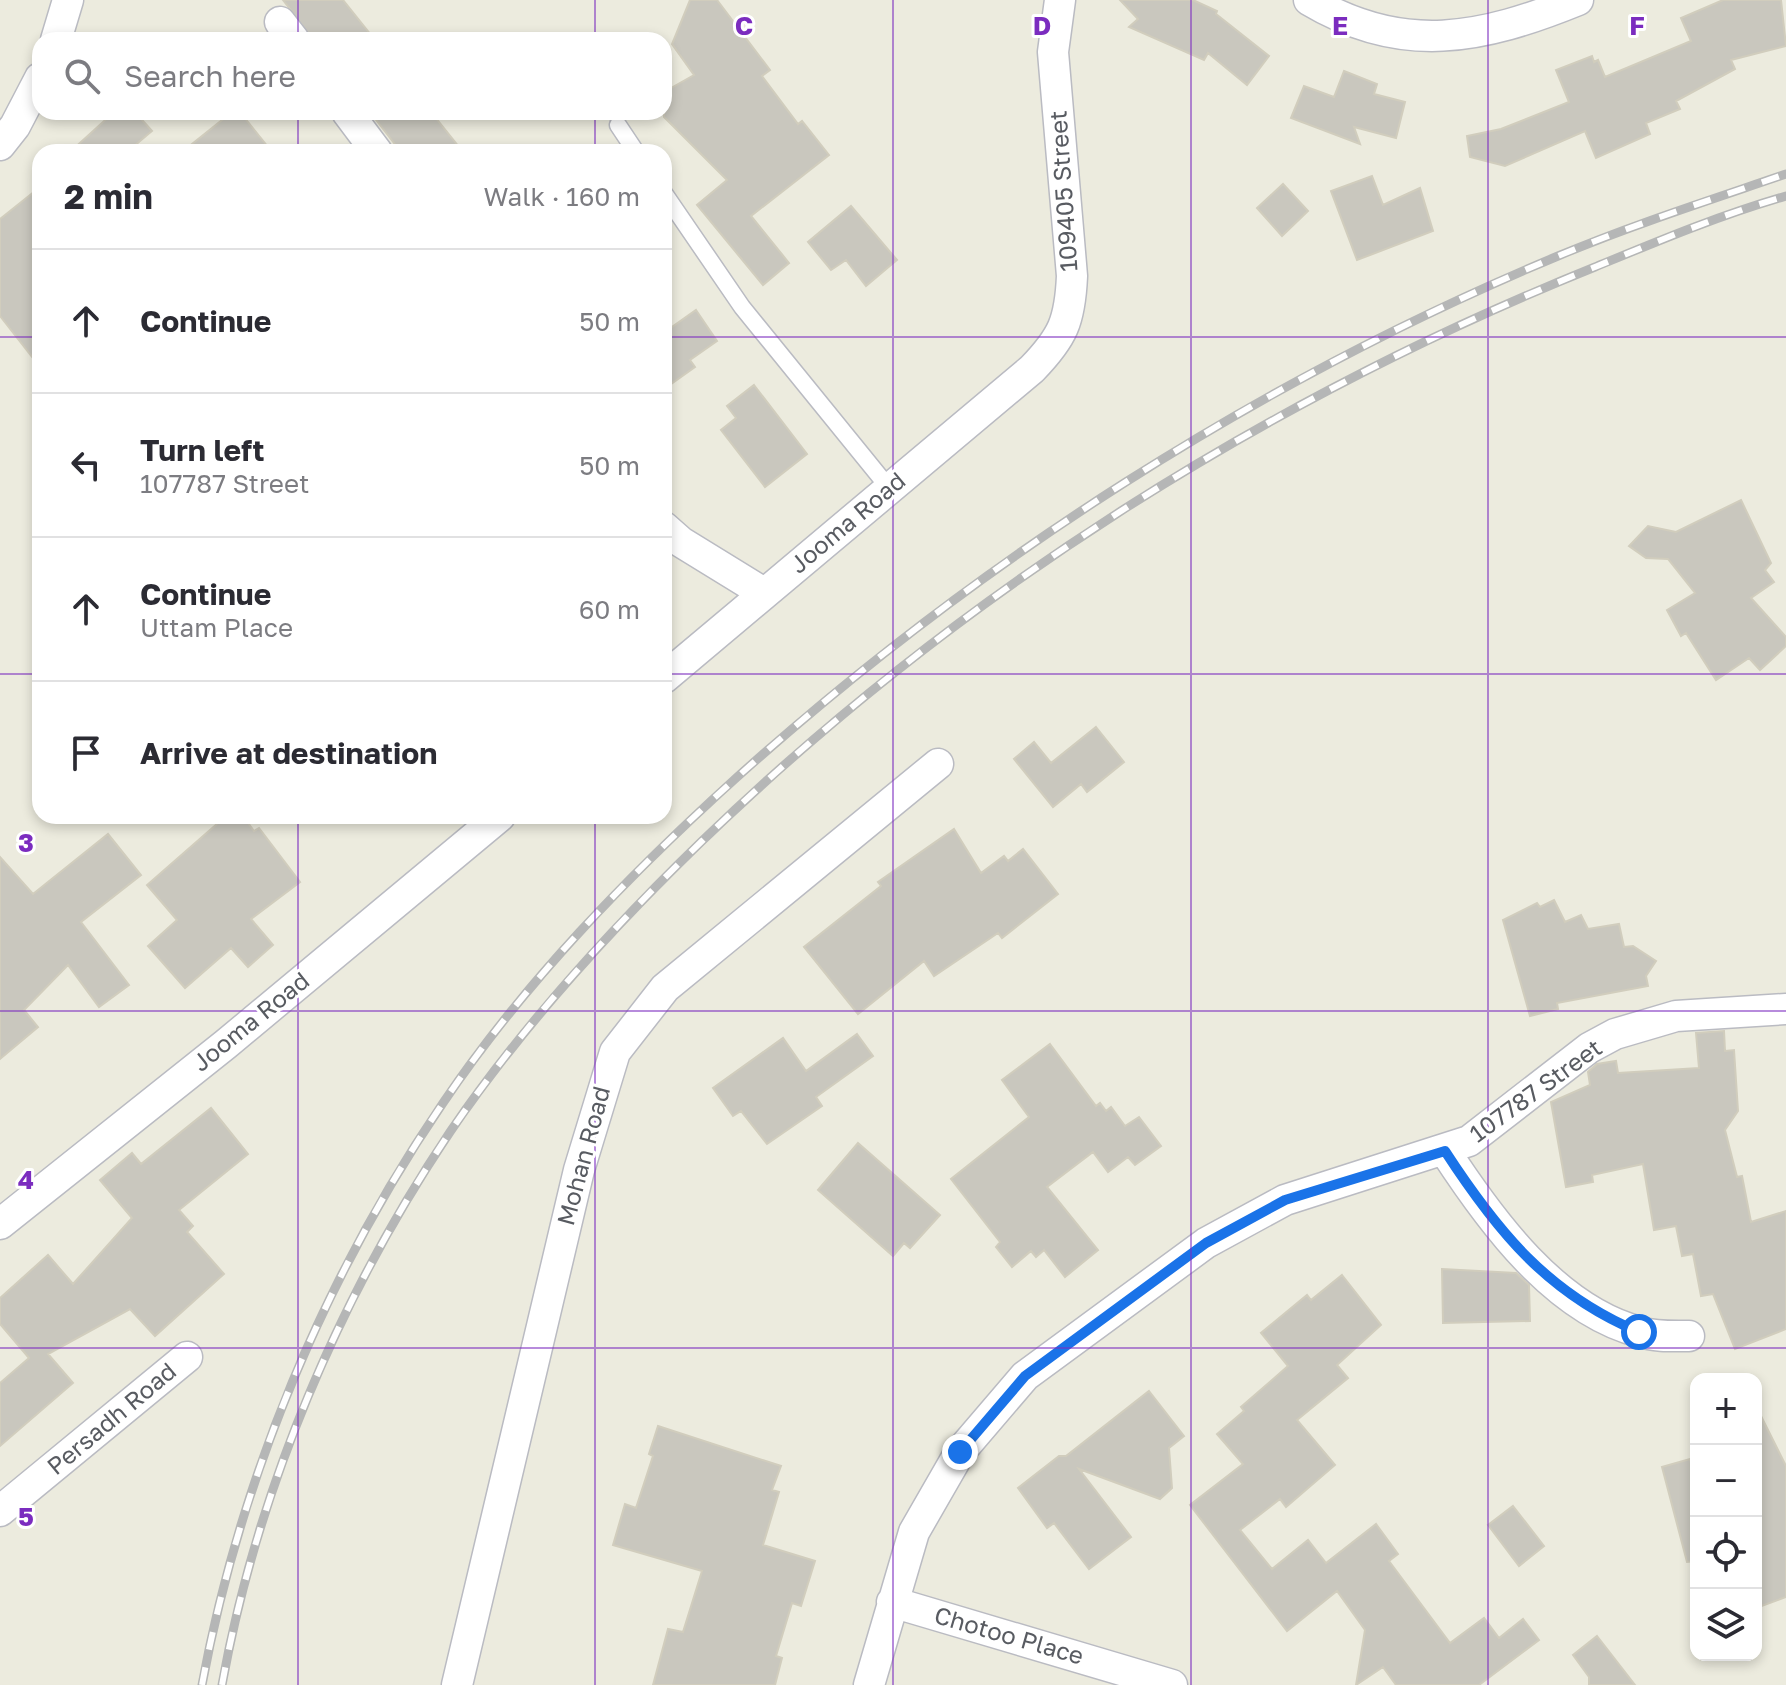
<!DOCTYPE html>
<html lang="en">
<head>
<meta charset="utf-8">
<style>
  :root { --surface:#fff; --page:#f7f7f7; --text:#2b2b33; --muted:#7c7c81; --line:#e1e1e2 }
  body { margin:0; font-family:"Golos Text",sans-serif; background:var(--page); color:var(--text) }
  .controls { position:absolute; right:24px; bottom:24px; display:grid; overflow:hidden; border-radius:16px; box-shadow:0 4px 12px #0003 }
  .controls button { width:72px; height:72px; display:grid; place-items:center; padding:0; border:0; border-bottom:2px solid var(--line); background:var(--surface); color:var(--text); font:40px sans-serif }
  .stop { position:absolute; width:24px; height:24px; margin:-18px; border:6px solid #1a73e8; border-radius:50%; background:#fff }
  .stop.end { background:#1a73e8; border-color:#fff; box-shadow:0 2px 8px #0008 }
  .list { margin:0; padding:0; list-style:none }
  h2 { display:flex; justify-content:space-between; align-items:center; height:104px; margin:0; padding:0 32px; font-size:34px }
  h2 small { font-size:26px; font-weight:400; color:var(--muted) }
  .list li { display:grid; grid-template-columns:52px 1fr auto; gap:24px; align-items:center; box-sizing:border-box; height:144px; padding:0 32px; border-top:2px solid var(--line) }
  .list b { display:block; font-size:30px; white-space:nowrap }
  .list p { margin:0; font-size:26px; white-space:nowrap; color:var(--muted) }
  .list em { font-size:26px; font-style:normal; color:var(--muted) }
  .icon { flex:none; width:44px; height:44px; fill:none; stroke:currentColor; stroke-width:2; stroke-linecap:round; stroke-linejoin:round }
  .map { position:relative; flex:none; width:1786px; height:1685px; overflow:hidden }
  .search { position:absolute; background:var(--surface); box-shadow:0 4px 12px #0003; left:32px; top:32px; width:640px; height:88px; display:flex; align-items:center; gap:20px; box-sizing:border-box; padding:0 28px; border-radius:24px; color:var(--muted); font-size:30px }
  .panel { position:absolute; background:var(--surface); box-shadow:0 4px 12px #0003; left:32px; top:144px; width:640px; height:680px; border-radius:24px }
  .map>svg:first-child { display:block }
  .building { fill:#c9c7be; stroke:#d1cdbd; stroke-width:2 }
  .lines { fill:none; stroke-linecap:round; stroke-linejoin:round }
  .lane-casing { stroke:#babbc2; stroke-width:19 }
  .street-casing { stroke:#babbc2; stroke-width:33 }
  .lane { stroke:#fff; stroke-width:16 }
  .street { stroke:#fff; stroke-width:30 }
  .rail-casing { stroke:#b5b6b6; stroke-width:9 }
  .rail { stroke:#fff; stroke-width:6; stroke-dasharray:18; stroke-linecap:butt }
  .route { stroke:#1a73e8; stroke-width:10 }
  .grid { fill:none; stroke:#7b2cbf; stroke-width:2; stroke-opacity:0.55 }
  .labels { text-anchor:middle; stroke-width:6; stroke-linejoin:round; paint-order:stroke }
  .street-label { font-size:24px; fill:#585b61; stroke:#fff }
  .grid-label { font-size:26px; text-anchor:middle; font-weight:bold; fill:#7b2cbf; stroke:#fff; stroke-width:6; stroke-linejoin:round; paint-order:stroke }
</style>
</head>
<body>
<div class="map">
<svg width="1786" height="1685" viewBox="0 0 1786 1685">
  <rect width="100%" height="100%" fill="#ecebde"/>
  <path class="building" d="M283 0H343L375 40H314Z
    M690 0H717L770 70 762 76 798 124 802 121 829 155 751 216 789 263 763 285 697 205 727 180 664 117V92L694 75 672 44Z
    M1120 0H1193L1217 11 1216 14 1269 56 1247 85 1208 53 1204 60 1129 27 1138 19Z
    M1723 0H1781L1786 46 1731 60 1735 69 1676 101 1680 109 1646 123 1650 134 1596 158 1585 131 1505 166 1470 157 1467 136 1501 129 1569 102 1556 70 1592 56 1594 62 1598 60 1605 77 1691 41 1681 18Z
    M1344 71 1377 84 1374 94 1405 102 1396 138 1354 127 1360 144 1291 118 1304 86 1334 97Z
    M114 112H135L152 131 127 152H70Z
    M232 112H240L272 152H182Z
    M370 112H431L463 152H401Z
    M1372 176 1383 205 1420 188 1433 231 1357 260 1331 191Z
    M1283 184 1308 211 1282 236 1257 208Z
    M40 187V367L0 316V219Z
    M851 206 897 260 866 286 846 260 831 270 808 242Z
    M696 310 717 341 690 360 695 367 664 389V321L669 329Z
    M754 385 807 454 765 487 721 430 736 418 727 406Z
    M1741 500 1771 563 1765 570 1774 582 1751 598 1786 637V646L1760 670 1749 658 1716 680 1686 633 1681 636 1667 610 1695 593 1668 559 1646 558 1629 546 1648 526 1676 532Z
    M1096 727 1124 762 1087 792 1081 784 1053 807 1014 759 1034 742 1051 763Z
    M226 816H243L254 831 259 828 300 882 251 919 273 945 248 967 231 948 185 988 148 946 177 920 147 885Z
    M954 829 981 873 1004 856 1008 861 1023 849 1058 894 1002 938 998 933 934 976 924 961 858 1014 804 947 881 886 878 882Z
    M108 834 141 875 81 922 129 985 99 1007 68 965 24 1010 38 1027 0 1059V857L33 894Z
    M1554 900 1565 922 1581 915 1588 929 1619 924 1624 947 1633 946 1656 961 1646 976 1648 986 1557 1003 1558 1009 1530 1016 1503 920 1537 903 1540 907Z
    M1724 1031 1725 1051 1734 1050 1738 1111 1725 1130 1737 1177 1742 1176 1751 1222 1786 1211V1329L1735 1349 1713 1294 1701 1296 1693 1254 1682 1256 1676 1226 1654 1230 1643 1164 1592 1175 1593 1182 1566 1187 1551 1102 1590 1085 1588 1072 1597 1064 1616 1061 1618 1073 1699 1068 1696 1033Z
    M857 1034 873 1056 816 1097 822 1106 767 1144 741 1111 733 1116 713 1088 783 1038 806 1071Z
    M1050 1044 1096 1106 1100 1103 1106 1111 1111 1107 1125 1126 1139 1117 1161 1146 1135 1165 1128 1157 1108 1172 1093 1152 1047 1187 1098 1250 1065 1277 1044 1250 1036 1257 1031 1251 1012 1267 996 1247 1000 1242 951 1179 1029 1117 1002 1080Z
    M211 1108 248 1154 179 1210 193 1226 187 1232 224 1274 155 1336 130 1309 48 1354 73 1383 0 1446V1383L29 1358 0 1324V1298L48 1255 73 1284 132 1218 100 1180 132 1153 141 1164Z
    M858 1143 940 1215 910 1248 904 1243 893 1256 818 1190Z
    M1442 1269 1516 1273 1529 1285 1530 1321 1443 1323Z
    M1342 1275 1381 1325 1337 1365 1348 1378 1297 1420 1335 1465 1286 1507 1280 1499 1240 1530 1272 1569 1308 1540 1326 1563 1376 1524 1398 1554 1389 1561 1450 1643 1484 1618 1499 1638 1523 1619 1539 1640 1479 1685H1396L1383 1667 1356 1685 1365 1630 1337 1591 1287 1631 1190 1505 1243 1464 1217 1434 1244 1411 1241 1407 1288 1366 1261 1333 1307 1295 1311 1300Z
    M1149 1391 1184 1436 1169 1448 1172 1488 1160 1499 1079 1469 1131 1537 1089 1569 1054 1523 1047 1528 1018 1488 1059 1456H1066Z
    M1756 1406 1786 1466V1597L1756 1608Z
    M658 1426 781 1466 772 1490 779 1492 763 1545 815 1561 801 1606 792 1603 776 1656 782 1658 775 1685H653L668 1629 683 1632 702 1571 613 1545 625 1504 636 1508 653 1456 649 1454Z
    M1690 1459 1696 1483V1561L1687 1562 1662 1467Z
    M1513 1506 1544 1546 1519 1566 1488 1525Z
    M1597 1636 1635 1685H1589V1677L1573 1655Z"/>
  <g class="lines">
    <defs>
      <path id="lane" d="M618 125 636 152
        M664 193 742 307 889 488"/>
      <path id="street" d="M1309 0C1403 56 1482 39 1578 0
        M280 22 294 40
        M56 40 68 0
        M347 112 377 152
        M0 145 15 126 40 78
        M664 527 681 542 764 593
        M664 678 1032 369C1063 337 1070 321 1072 276L1053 52 1060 0
        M1445 1151C1490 1220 1555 1310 1640 1332 1656 1337 1673 1336 1689 1336
        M0 1224 226 1044 500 816
        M0 1511 187 1357
        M892 1602 1172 1685
        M457 1685 579 1170 615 1052 665 988 938 764
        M869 1685 914 1532 960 1452 1025 1376 1206 1243 1285 1200 1469 1141 1589 1048 1615 1034 1676 1016 1786 1009"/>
    </defs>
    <use href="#lane" class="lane-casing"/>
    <use href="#street" class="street-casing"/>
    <use href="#lane" class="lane"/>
    <use href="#street" class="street"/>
    <defs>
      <path id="rail" d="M202 1685C240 1479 325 1276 443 1103 524 983 628 876 735 779 977 561 1258 381 1558 256 1632 225 1710 200 1786 174
        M222 1685C257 1490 340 1296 450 1132 523 1025 610 930 702 841 958 594 1266 399 1595 267 1658 241 1720 215 1786 196"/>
    </defs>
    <use href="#rail" class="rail-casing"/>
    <use href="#rail" class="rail"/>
  </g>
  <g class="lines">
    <path class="route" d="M960 1452 1025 1376 1206 1243 1285 1200 1445 1151C1497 1231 1548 1294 1639 1332"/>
  </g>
  <path class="grid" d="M298 0V40M595 0V40M893 0V1685M1191 0V1685M1488 0V1685M298 112V152M595 112V152M0 337H40M664 337H1786M0 674H40M664 674H1786M298 816V1685M595 816V1685M0 1011H1786M0 1348H1786"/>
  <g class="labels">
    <g class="street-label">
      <text transform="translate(1064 191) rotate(-94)" y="8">109405 Street</text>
      <text transform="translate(848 523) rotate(-40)" y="8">Jooma Road</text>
      <text transform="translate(251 1022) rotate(-39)" y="8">Jooma Road</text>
      <text transform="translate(1536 1091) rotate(-36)" y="8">107787 Street</text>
      <text transform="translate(584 1156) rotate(-75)" y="8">Mohan Road</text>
      <text transform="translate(112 1419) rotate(-40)" y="8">Persadh Road</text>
      <text transform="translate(1009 1636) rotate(16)" y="8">Chotoo Place</text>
    </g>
  </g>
  <g class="grid-label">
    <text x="744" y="35">C</text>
    <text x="1042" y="35">D</text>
    <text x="1340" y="35">E</text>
    <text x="1637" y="35">F</text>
    <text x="26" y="852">3</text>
    <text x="26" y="1189">4</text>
    <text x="26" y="1526">5</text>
  </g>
</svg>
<div class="controls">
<button>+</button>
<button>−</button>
<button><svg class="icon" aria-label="locate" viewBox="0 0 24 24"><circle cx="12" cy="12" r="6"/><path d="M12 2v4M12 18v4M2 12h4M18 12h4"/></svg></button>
<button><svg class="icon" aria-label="layers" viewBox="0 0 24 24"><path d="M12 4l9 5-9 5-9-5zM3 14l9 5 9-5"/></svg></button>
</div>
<div class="stop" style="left:1639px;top:1332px"></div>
<div class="stop end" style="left:960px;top:1452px"></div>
<div class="search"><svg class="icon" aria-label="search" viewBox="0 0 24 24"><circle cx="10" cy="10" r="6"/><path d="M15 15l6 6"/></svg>Search here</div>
<section class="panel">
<h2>2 min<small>Walk · 160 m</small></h2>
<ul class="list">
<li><svg class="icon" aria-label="ahead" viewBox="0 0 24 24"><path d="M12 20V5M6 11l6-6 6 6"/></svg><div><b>Continue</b></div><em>50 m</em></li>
<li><svg class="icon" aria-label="left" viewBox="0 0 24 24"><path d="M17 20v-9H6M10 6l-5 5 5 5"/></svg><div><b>Turn left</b><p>107787 Street</p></div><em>50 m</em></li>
<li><svg class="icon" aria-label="ahead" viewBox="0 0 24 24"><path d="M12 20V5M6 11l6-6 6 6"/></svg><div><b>Continue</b><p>Uttam Place</p></div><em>60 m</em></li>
<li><svg class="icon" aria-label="arrive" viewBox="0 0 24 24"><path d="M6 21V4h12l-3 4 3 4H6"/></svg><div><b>Arrive at destination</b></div></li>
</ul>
</section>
</div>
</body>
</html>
